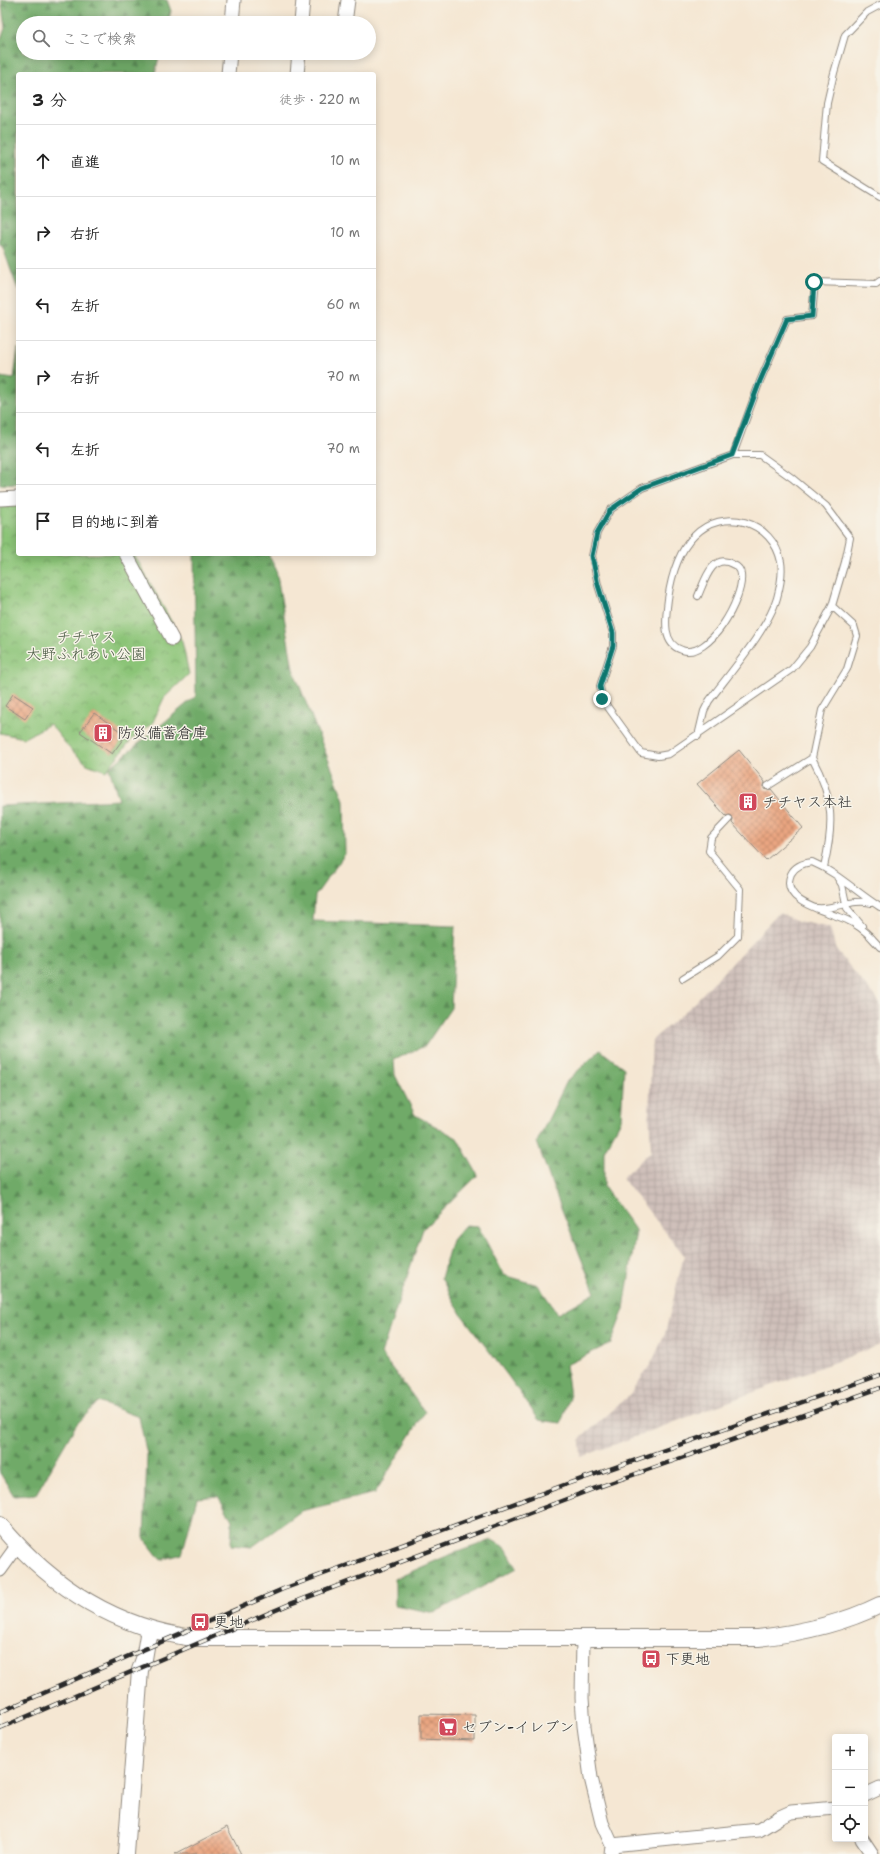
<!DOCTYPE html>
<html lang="ja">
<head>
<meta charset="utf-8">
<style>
  :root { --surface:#fff; --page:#f6f6f6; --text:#222; --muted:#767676; --line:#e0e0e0 }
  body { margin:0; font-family:"Shantell Sans","Klee One",sans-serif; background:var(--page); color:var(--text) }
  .controls { position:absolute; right:12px; bottom:12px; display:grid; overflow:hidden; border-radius:4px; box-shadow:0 2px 10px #0003 }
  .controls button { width:36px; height:36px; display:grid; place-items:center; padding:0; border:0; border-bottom:1px solid var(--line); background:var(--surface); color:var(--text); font:20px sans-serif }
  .stop { position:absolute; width:12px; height:12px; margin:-9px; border:3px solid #0f766e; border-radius:50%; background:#fff }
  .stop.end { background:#0f766e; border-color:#fff; box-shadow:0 1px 4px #0008 }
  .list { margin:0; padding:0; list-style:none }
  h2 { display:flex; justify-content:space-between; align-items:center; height:52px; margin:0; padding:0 16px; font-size:17px }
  h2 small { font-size:13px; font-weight:400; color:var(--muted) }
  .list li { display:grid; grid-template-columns:26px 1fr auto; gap:12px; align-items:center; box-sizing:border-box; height:72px; padding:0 16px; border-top:1px solid var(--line) }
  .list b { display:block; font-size:15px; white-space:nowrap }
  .list em { font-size:13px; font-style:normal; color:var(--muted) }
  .icon { flex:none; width:22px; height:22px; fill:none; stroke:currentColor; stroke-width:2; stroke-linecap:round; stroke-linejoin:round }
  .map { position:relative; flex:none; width:880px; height:1854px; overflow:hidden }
  .search { position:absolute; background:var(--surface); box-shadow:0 2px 10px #0003; left:16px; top:16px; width:360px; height:44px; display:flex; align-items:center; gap:10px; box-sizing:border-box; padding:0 14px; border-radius:22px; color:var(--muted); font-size:15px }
  .panel { position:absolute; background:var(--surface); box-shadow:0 2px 10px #0003; left:16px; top:72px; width:360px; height:484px; border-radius:4px }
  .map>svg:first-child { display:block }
  .industrial { fill:url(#industrial-grid) }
  .forest { fill:url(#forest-firs); stroke:#4e6a4a }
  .park { fill:url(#park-crowns); stroke:#5b7851 }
  .building { fill:url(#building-cross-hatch) }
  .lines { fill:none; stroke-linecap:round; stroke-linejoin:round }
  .service-casing { stroke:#90897f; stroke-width:8 }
  .minor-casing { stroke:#90897f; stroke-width:15 }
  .tertiary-casing { stroke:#90897f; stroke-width:18 }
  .service { stroke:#fff; stroke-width:6 }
  .minor { stroke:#fff; stroke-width:13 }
  .tertiary { stroke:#fff; stroke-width:16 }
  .rail-casing { stroke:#2b2b2b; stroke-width:4.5 }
  .rail { stroke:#f7f3e8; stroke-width:3; stroke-dasharray:9; stroke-linecap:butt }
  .route { stroke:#0f766e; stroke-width:5 }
  .labels { text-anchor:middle; stroke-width:3; stroke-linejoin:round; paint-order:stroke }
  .park-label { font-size:15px; fill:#485942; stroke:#f7f3e8 }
  .poi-label { font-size:15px; fill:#2b2b2b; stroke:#f7f3e8; text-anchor:start }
</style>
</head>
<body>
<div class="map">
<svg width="880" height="1854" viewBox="0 0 880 1854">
  <defs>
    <pattern id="industrial-grid" width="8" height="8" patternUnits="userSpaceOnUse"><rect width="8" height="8" fill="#cfc0ba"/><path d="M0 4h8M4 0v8" fill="none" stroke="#b2a5a0"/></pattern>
    <pattern id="forest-firs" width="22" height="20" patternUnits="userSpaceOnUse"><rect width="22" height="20" fill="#70aa68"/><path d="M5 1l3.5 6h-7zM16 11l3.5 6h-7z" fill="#5c8b56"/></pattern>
    <pattern id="park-crowns" width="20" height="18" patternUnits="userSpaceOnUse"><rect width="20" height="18" fill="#8bc477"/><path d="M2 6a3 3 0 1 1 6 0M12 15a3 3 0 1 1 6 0" fill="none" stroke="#729f62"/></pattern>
    <pattern id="building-cross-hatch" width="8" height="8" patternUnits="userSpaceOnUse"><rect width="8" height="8" fill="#eaa681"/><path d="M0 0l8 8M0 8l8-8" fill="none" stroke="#be876a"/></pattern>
  </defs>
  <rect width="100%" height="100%" fill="#f7f3e8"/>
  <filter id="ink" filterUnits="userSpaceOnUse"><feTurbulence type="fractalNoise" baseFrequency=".025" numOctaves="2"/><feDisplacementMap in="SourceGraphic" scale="8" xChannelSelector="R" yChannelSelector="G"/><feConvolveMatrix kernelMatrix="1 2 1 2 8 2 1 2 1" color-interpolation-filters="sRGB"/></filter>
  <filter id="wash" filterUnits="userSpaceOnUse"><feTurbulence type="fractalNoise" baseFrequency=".012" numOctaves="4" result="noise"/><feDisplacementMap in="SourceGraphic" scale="16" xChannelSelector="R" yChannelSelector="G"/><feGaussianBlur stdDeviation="0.9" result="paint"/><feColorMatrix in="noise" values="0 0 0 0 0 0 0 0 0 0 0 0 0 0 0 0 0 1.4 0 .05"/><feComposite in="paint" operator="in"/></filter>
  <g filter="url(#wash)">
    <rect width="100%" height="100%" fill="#f5e7d3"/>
    <path class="industrial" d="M779 913 798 921 830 928 836 950 880 1003V1345L581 1457 580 1439 630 1395 652 1362 665 1334 684 1255 622 1178 651 1151 649 1114 652 1040 690 1007Z"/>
    <path class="forest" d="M1 0H167L171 11 168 23H23V53H160L155 74H18V290L2 245 0 244V42L5 28Z
      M18 348V484L0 485V377L14 379Z
      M194 554H268L276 569 293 669 344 800 345 854 315 896 313 921 455 926 451 1008 425 1046 394 1059 395 1075 415 1115 457 1138 478 1175 423 1229 381 1354 425 1412 375 1493 301 1511 252 1547 231 1545 232 1520 218 1496 197 1498 182 1554 161 1560 144 1538 147 1455 139 1417 98 1402 76 1425 36 1494 14 1496 0 1473V806L119 800 109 768 196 696Z
      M600 1050 624 1068 621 1120 604 1151V1187L636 1231 624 1309 611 1343 566 1365 570 1397 561 1423 539 1420 508 1376 461 1314 441 1278 452 1240 465 1225 478 1226 504 1275 538 1285 558 1314 595 1293 552 1185 537 1142 567 1081Z
      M492 1540 506 1548 517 1568 434 1613 395 1605V1579L449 1555Z"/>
    <path class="park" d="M18 491V554H134L182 641 189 674 164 698 152 724 132 739 106 771 87 764 70 749 50 724 24 738 0 733V492Z"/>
    <g id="blocks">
      <path class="building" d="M13 694 33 707 25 719 5 706Z
        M94 713 126 735 112 754 80 732Z
        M739 750 765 782 764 786V789L768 790 771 789 803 828 766 860 732 823 733 820 732 816 730 815 726 816 697 784Z
        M421 1714 475 1715V1741L421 1739Z
        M227 1827 241 1854H175Z"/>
    </g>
  </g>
  <g filter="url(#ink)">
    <use href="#blocks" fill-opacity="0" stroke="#90897f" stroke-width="1"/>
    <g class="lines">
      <defs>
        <path id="service" d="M880 5 867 12 845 35 834 73 827 103 822 161 880 197
          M733 455H760L792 478 826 506 850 538 845 562 832 606 810 647 792 669 669 754 658 756 641 753 602 699 600 686 613 646V633L598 585 592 556 597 533 610 510 642 488Z
          M733 455 760 381 787 319 812 316 815 282 876 284 880 281
          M698 736 704 711 709 701C729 674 768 629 777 598 780 587 783 573 781 562 773 521 723 506 694 536 678 552 671 578 668 599 666 616 661 644 682 650 709 660 744 598 741 575 741 569 737 566 732 564 712 552 704 583 698 596
          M768 786 812 758
          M824 867C834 824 834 798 812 758L822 710 847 669 857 636 854 626 832 606
          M837 877 842 885 847 908 862 926
          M817 908C836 910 852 898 871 903
          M869 935 880 947
          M872 938C865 931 858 925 849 921 832 912 778 904 791 874 795 866 803 863 812 862 838 873 856 892 880 907
          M683 978 718 956 738 936 740 889 709 851 711 838 729 819"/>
        <path id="minor" d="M232 23 234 0
          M301 23 303 0
          M345 23 348 0
          M228 74 230 53
          M297 74 299 53
          M0 499 18 498
          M126 554 172 639
          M0 1570 18 1545
          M583 1639 582 1698 584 1726 591 1778 602 1823 612 1845 611 1854
          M865 1795 880 1788
          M862 1839 872 1854
          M612 1845 759 1830 780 1817 791 1812 835 1808"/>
        <path id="tertiary" d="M0 1525C50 1585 114 1627 193 1638H758C800 1633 842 1624 880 1605
          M126 1854 140 1670 144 1659 149 1629"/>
      </defs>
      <use href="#service" class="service-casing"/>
      <use href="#minor" class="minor-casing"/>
      <use href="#tertiary" class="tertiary-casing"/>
      <use href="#service" class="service"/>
      <use href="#minor" class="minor"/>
      <use href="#tertiary" class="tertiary"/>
      <defs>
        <path id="rail" d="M0 1712 283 1589 564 1485 880 1375
          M0 1728 290 1604 593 1489 880 1388"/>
      </defs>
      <use href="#rail" class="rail-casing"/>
      <use href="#rail" class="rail"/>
    </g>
  </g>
  <g class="lines" filter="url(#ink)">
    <path class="route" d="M602 699 600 686 613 646V633L598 585 592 556 597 533 610 510 642 488 732 455 760 381 787 319 812 316 814 282"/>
  </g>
  <defs>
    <symbol id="building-square" viewBox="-11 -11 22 22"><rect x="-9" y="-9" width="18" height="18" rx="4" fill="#d1495b" stroke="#f7f3e8"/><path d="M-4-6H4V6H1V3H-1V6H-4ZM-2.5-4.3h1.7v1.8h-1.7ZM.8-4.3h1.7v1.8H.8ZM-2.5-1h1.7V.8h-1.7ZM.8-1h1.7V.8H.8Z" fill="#fff"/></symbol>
    <symbol id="bus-square" viewBox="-11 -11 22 22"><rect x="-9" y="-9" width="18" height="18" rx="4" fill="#d1495b" stroke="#f7f3e8"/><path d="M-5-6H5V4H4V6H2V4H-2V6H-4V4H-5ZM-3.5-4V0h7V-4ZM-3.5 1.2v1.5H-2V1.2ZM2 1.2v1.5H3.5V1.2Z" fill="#fff"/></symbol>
    <symbol id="supermarket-square" viewBox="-11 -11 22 22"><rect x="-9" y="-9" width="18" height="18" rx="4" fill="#d1495b" stroke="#f7f3e8"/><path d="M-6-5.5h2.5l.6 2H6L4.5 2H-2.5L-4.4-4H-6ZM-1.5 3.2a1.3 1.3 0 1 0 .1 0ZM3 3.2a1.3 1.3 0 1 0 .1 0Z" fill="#fff"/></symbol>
  </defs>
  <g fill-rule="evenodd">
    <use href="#building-square" x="92" y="722" width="22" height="22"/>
    <use href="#building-square" x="737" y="791" width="22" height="22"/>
    <use href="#bus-square" x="189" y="1611" width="22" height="22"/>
    <use href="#bus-square" x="640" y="1648" width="22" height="22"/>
    <use href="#supermarket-square" x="437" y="1716" width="22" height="22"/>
  </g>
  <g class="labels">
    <g class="park-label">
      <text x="86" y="642">チチヤス<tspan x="86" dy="17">大野ふれあい公園</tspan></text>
    </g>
    <g class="poi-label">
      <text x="117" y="738">防災備蓄倉庫</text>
      <text x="762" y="807">チチヤス本社</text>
      <text x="214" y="1627">更地</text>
      <text x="665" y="1664">下更地</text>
      <text x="462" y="1732">セブン-イレブン</text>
    </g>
  </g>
</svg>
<div class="controls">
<button>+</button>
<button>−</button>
<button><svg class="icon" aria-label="locate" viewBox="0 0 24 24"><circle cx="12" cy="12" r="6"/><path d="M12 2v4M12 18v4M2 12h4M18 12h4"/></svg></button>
</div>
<div class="stop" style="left:814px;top:282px"></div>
<div class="stop end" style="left:602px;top:699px"></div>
<div class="search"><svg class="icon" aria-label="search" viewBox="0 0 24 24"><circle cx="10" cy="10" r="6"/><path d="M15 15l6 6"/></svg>ここで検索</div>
<section class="panel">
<h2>3 分<small>徒歩 · 220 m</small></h2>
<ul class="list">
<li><svg class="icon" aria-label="ahead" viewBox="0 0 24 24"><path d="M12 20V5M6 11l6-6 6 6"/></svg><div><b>直進</b></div><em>10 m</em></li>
<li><svg class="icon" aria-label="right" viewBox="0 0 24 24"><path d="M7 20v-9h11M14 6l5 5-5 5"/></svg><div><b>右折</b></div><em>10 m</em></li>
<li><svg class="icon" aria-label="left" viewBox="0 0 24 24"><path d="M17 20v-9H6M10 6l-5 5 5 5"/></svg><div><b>左折</b></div><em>60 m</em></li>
<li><svg class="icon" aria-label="right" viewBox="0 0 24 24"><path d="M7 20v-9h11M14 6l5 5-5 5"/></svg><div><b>右折</b></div><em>70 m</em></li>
<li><svg class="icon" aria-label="left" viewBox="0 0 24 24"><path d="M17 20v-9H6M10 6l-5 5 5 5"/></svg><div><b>左折</b></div><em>70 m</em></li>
<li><svg class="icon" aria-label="arrive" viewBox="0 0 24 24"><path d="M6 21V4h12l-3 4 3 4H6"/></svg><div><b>目的地に到着</b></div></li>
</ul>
</section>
</div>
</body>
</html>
